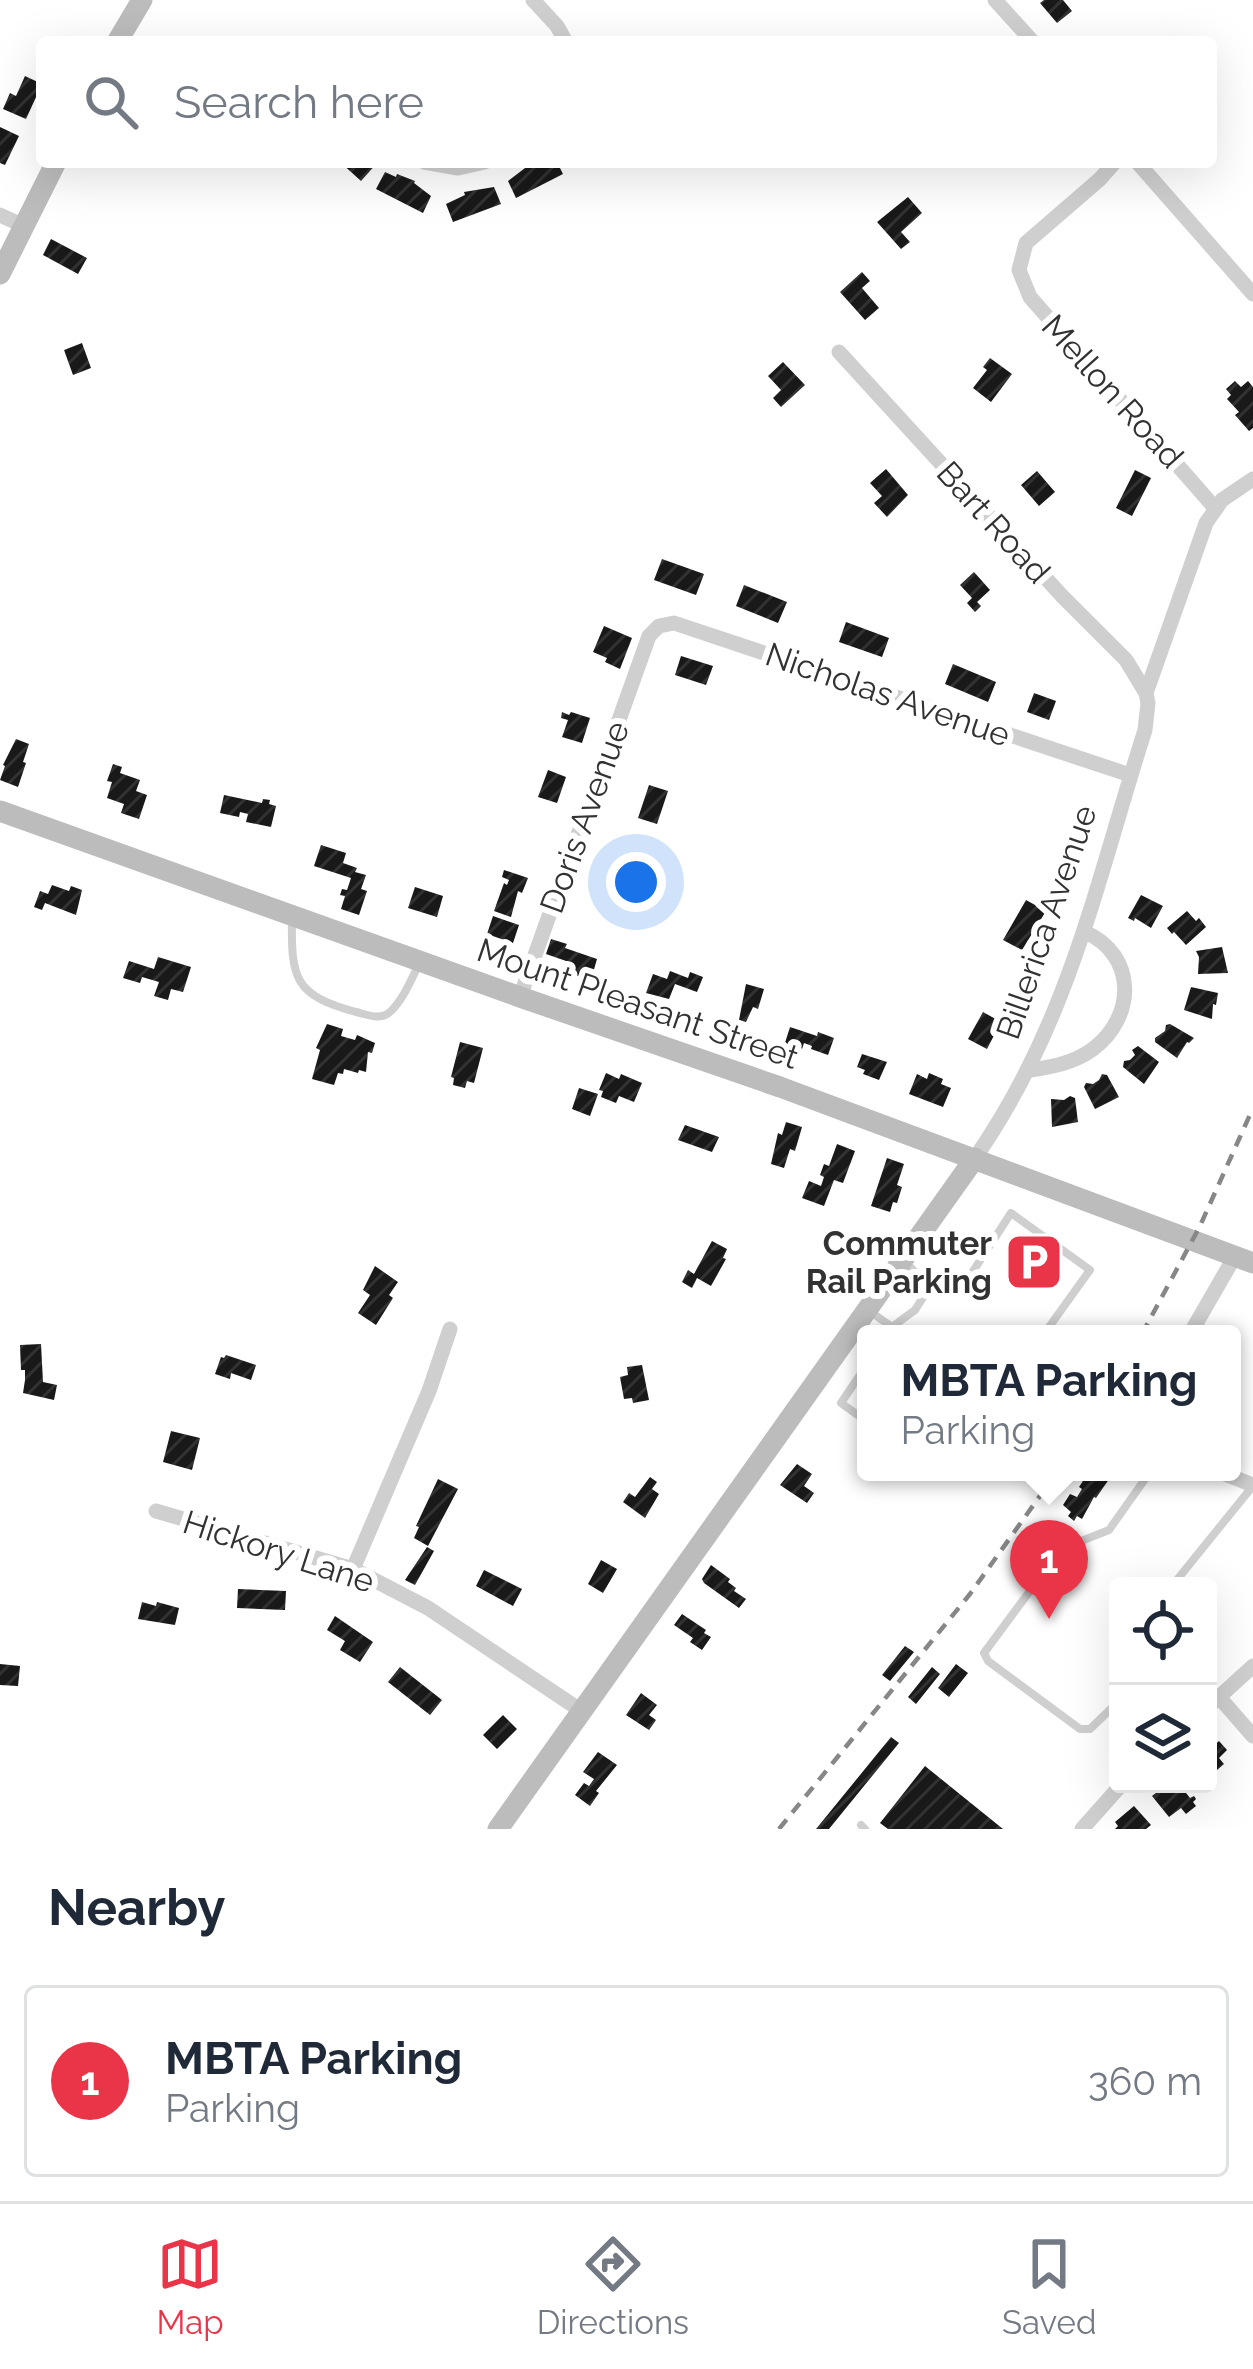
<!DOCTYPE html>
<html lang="en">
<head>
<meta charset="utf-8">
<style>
  :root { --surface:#fff; --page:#f2f2f3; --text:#1f2937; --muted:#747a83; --line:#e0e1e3; --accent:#ea3448 }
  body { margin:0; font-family:Raleway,sans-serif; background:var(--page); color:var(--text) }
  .controls { position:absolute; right:36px; bottom:36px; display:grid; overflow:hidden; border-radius:12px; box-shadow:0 12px 48px #0002 }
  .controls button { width:108px; height:108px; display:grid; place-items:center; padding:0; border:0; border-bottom:3px solid var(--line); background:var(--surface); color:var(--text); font:60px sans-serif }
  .you { position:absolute; left:636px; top:882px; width:42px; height:42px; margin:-30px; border:9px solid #fff; border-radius:50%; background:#1a73e8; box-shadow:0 0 0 18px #1a73e833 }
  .badge { display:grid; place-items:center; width:78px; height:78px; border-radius:50%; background:var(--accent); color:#fff; font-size:39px; font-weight:700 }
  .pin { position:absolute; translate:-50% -99px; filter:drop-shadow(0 3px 6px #0008) }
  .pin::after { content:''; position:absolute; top:63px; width:42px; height:36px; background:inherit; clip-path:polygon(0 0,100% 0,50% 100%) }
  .popup { position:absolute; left:857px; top:1325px; width:384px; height:156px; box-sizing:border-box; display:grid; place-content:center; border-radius:12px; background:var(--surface); filter:drop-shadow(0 3px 9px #0005); font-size:39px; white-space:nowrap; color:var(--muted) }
  .popup b { font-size:45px; color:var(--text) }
  .popup::after { content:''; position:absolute; left:50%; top:100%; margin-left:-24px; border:24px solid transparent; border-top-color:var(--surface) }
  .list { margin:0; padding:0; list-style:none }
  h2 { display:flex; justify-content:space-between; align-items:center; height:156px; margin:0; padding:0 48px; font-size:51px }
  h2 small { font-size:39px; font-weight:400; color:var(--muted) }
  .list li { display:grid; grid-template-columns:78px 1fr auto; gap:36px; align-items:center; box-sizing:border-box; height:192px; margin:0 24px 24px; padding:0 24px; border:3px solid var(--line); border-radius:12px }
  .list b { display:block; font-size:45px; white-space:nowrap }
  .list p { margin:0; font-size:39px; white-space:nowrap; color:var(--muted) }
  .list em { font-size:39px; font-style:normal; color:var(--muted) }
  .icon { flex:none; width:66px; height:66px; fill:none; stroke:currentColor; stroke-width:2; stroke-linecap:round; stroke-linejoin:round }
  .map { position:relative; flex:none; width:1253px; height:1829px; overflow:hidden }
  .search { position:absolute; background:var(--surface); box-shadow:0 12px 48px #0002; left:36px; right:36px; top:36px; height:132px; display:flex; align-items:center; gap:30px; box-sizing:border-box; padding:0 42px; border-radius:12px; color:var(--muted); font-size:45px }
  .sheet { height:372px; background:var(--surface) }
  nav { display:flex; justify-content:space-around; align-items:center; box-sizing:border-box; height:168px; border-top:3px solid var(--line); background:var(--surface); font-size:33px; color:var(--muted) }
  nav a { display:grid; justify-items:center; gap:6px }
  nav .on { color:var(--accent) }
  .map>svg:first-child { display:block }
  .building { fill:url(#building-hatch) }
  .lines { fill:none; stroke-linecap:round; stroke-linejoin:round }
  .lane { stroke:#cfcfcf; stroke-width:8 }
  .street { stroke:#cfcfcf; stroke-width:15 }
  .secondary { stroke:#bcbcbc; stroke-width:21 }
  .rail { stroke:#878787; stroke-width:4.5; stroke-dasharray:12 9; stroke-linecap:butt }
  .labels { text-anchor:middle; stroke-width:12; stroke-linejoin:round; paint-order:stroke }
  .street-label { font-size:33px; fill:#323232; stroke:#fff }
  .poi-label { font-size:33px; font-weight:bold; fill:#323232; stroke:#fff; text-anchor:end }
</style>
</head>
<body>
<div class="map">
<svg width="1253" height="1829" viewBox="0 0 1253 1829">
  <defs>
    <pattern id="building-hatch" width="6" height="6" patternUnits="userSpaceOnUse" patternTransform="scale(3)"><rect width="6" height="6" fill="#191919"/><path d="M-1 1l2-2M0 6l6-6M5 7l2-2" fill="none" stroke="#323232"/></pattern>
  </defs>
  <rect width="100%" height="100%" fill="#fff"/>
  <path class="building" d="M1044 0H1063L1072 11 1057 23 1040 3Z
    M25 76 42 84 26 119 3 109 10 93 16 96Z
    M0 127 19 136 5 165 0 163Z
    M340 162H378L361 181Z
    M533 162 535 166 543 162H557L563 174 516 198 508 181Z
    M385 172 396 177 397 174 415 181 414 183 431 196 423 213 376 189Z
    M494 187 501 204 453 222 446 204 465 195 464 192Z
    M908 197 922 213 901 232 910 242 901 249 877 222Z
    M51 239 87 258 78 274 43 255Z
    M862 272 870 281 862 288 879 308 865 320 840 292Z
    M82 343 91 368 73 375 64 350Z
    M990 358 1012 374 991 402 973 388 987 370 983 367Z
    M783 362 805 385 781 407 773 398 781 390 768 376Z
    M1235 381 1241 387 1248 381 1253 387V428L1249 431 1235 415 1239 412 1227 399 1231 395 1226 389Z
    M886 469 908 495 887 517 874 503 882 496 870 483Z
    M1135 470 1151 478 1132 516 1116 508Z
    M1037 471 1055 492 1039 506 1021 485Z
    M662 559 704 574 696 595 654 580Z
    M974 572 990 590 977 602 981 606 975 612 967 603 972 598 960 585Z
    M744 585 787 602 778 623 736 606Z
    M846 622 889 638 882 657 839 642Z
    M604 626 632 638 620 669 605 662 607 658 593 652Z
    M681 656 713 666 706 685 675 675Z
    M953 664 996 682 988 702 945 684Z
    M1034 693 1056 701 1049 720 1027 712Z
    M562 712 569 715 571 712 590 718 582 743 562 737 568 720 561 718Z
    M16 739 29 744 23 762 26 763 18 787 0 780 5 766 3 765Z
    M113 764 122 767 120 773 140 780 136 791 147 795 139 819 121 813 124 804 107 798 112 782 107 781Z
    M548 770 566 777 557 803 538 797Z
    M649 785 668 791 657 824 638 818Z
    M224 795 262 803 263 799 270 800 269 804 276 806 271 827 246 822 248 814 240 812 239 817 220 813Z
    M321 845 346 853 343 863 357 868 355 872 366 875 361 889 367 891 359 915 341 909 345 896 340 895 342 889 347 890 351 878 314 866Z
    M504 870 528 878 522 893 518 891 511 917 494 911 504 883 507 885 509 880 502 877Z
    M52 885 69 891 71 886 82 890 76 915 45 903 42 910 34 907 40 891 48 894Z
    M415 887 443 896 437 917 408 908Z
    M1141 895 1163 906 1151 928 1135 918 1134 921 1128 918Z
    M1026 900 1046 911 1022 950 1003 940Z
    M1187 911 1196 921 1199 918 1206 927 1186 945 1174 932 1172 934 1167 928Z
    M493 916 519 925 513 943 487 934Z
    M551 939 567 944 565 948 597 959 591 980 565 972 569 962 546 954Z
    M1222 947 1228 973 1198 974 1199 957 1196 951Z
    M158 957 191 967 183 992 171 989 168 1000 154 996 159 982 142 977 140 983 123 978 129 961 154 969Z
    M670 971 688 978 690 972 703 977 697 992 675 984 669 999 646 993 653 974 667 979Z
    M746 984 764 989 758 1009 753 1007 746 1022 739 1020Z
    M1191 987 1218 993 1216 1005 1213 1004 1212 1019 1184 1010Z
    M983 1012 1001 1022 987 1049 968 1039Z
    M327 1024 343 1029 341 1036 355 1040 357 1035 375 1043 372 1053 368 1052 366 1072 359 1070 358 1073 344 1069 343 1074 338 1073 334 1085 312 1079 320 1050 316 1048Z
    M1170 1024 1194 1038 1189 1043 1187 1042 1177 1058 1155 1042V1038L1165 1031 1166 1025Z
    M790 1027 817 1036 818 1032 834 1038 828 1055 811 1049 812 1046 804 1043 801 1052 784 1046Z
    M460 1042 483 1048 474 1083 467 1081 465 1088 453 1085 454 1078 451 1077Z
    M1138 1046 1159 1062 1144 1084 1123 1067 1124 1061 1130 1060 1135 1055 1132 1050Z
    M862 1054 887 1062 879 1080 863 1074 865 1070 857 1067Z
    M606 1073 619 1079 621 1074 642 1083 634 1102 619 1096 616 1103 601 1097 603 1091 599 1090Z
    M929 1073 943 1079 941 1084 951 1088 943 1107 909 1094 917 1074 927 1079Z
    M1102 1074 1107 1075 1119 1097 1095 1109 1084 1087 1086 1083 1093 1084 1099 1080Z
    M579 1088 598 1094 590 1116 572 1109Z
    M1070 1096 1075 1098 1078 1122 1052 1127 1051 1099 1064 1100Z
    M786 1122 802 1127 795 1151 790 1149 784 1168 771 1164 778 1133 782 1135Z
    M685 1125 719 1137 712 1152 678 1140Z
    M837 1144 855 1151 843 1183 834 1180 824 1206 802 1198 809 1181 821 1186 824 1177 820 1175 824 1164 829 1166Z
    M887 1158 904 1164 897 1185 902 1187 897 1203 893 1202 890 1212 871 1206Z
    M712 1241 727 1249 723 1258 726 1259 711 1286 697 1278 692 1288 682 1282 688 1270 694 1274Z
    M375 1266 398 1282 389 1295 393 1298 376 1325 358 1313 370 1295 363 1290Z
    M41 1344 43 1382 57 1385 54 1400 23 1393 25 1380V1370H21L20 1345Z
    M226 1355 256 1365 251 1380 231 1373 230 1379 215 1374 221 1357 224 1358Z
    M642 1365 649 1400 633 1403 632 1398 624 1399 620 1377 628 1375 627 1367Z
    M171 1431 200 1438 192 1470 163 1462Z
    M797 1464 812 1474 804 1486 814 1493 807 1503 780 1485Z
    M1089 1472H1114L1096 1498 1094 1497 1082 1519 1077 1516 1074 1521 1068 1516 1071 1512 1063 1505 1070 1494 1077 1497 1082 1489 1079 1487Z
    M650 1477 657 1482 652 1489 659 1494 645 1518 623 1502 629 1493 635 1497Z
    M438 1479 458 1489 428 1546 414 1538 419 1527 416 1526Z
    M427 1547 434 1551 415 1585 405 1580Z
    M601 1560 617 1569 603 1593 588 1584Z
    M711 1565 730 1579 728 1582 736 1588 734 1591 746 1599 739 1608 704 1583 702 1579Z
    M484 1570 522 1589 513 1606 476 1586Z
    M238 1589 286 1591 285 1610 237 1608Z
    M142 1602 156 1606 157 1602 179 1608 175 1625 138 1619Z
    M682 1614 706 1630 704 1633 711 1637 702 1650 690 1642 693 1638 674 1625Z
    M335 1616 373 1642 360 1662 340 1650 345 1641 327 1630Z
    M905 1646 914 1652 890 1681 882 1675Z
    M0 1664 20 1666 18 1686 0 1685Z
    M956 1664 968 1673 949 1697 938 1688Z
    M400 1667 442 1700 430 1715 388 1682Z
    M932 1667 940 1674 916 1704 908 1697Z
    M641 1693 657 1705 649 1715 656 1720 649 1730 626 1715Z
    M503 1715 517 1729 497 1749 483 1735Z
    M891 1737 899 1743 829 1829H816Z
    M1219 1741 1227 1750 1219 1758 1224 1764 1208 1778V1745L1211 1748Z
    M598 1752 617 1765 596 1791 599 1793 590 1806 575 1795 584 1783 589 1786 594 1779 583 1772Z
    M925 1766 1003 1829H888L880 1823Z
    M1158 1784H1179L1190 1798 1194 1796 1196 1799 1193 1802 1196 1806 1186 1814 1181 1808 1169 1817 1152 1796 1156 1793 1153 1789Z
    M1134 1806 1151 1825 1146 1829H1115L1118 1826 1115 1822Z"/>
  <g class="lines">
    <path class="lane" d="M292 917C291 979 294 995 356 1012 368 1015 381 1021 391 1011 404 998 412 978 420 962
      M906 1262 929 1288
      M868 1310 892 1327
      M887 1334 892 1327 915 1310 929 1288 966 1282 1011 1213 1090 1270 1044 1334
      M866 1366 841 1403 866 1421
      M939 1472 943 1474 944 1472
      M1172 1586 1252 1487
      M1118 1702 1090 1729H1080L988 1661 984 1653 1061 1549 1109 1530 1150 1472
      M861 1825 865 1829"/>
    <path class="street" d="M533 0 557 26 566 42
      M995 0 1033 42
      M424 162 458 168 485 162
      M1115 162 1100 179 1026 243 1019 270 1030 297 1215 508
      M1137 162 1253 294
      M0 215 24 226
      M839 352 1063 597 1126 660 1146 693
      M520 997 649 636 659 626 674 623 1130 775
      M1030 1070C1052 1067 1074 1063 1093 1049 1136 1017 1137 955 1085 932
      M975 1158C1069 1023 1096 883 1145 730L1148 703 1146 693 1206 523 1222 500 1253 479
      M1190 1334 1235 1256
      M1220 1472 1253 1485
      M156 1511 353 1569 428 1608 583 1712
      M353 1569 429 1391 450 1329
      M1219 1697 1253 1736
      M1208 1707 1253 1666
      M1082 1829 1122 1784"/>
    <path class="secondary" d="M117 42 142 0
      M0 274 56 162
      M0 811 520 997 780 1087 1253 1263
      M498 1829 975 1158"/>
    <path class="rail" d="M1142 1334 1200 1226 1253 1108
      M779 1829 970 1594 1057 1472"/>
  </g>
  <defs>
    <symbol id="parking-square" viewBox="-11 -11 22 22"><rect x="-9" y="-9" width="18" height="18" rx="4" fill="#ea3448" stroke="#fff"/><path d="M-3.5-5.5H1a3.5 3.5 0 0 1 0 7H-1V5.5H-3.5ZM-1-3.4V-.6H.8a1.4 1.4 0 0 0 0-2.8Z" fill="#fff"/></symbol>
  </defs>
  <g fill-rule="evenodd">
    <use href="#parking-square" x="1001" y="1229" width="66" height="66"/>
  </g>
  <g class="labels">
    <g class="street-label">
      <text transform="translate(1113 391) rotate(48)" y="12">Mellon Road</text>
      <text transform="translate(994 522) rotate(48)" y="12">Bart Road</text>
      <text transform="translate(888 694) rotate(19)" y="12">Nicholas Avenue</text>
      <text transform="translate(584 817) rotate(-70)" y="12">Doris Avenue</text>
      <text transform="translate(1046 922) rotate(-71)" y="12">Billerica Avenue</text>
      <text transform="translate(638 1003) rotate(19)" y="12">Mount Pleasant Street</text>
      <text transform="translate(279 1551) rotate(18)" y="12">Hickory Lane</text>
    </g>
    <g class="poi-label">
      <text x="992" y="1255">Commuter<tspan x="992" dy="38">Rail Parking</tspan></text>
    </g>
  </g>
</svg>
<div class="controls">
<button><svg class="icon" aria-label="locate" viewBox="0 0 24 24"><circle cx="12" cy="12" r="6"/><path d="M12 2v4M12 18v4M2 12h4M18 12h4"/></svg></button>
<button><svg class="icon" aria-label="layers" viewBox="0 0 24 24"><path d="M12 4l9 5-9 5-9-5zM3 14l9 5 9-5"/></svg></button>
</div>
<div class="you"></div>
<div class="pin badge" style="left:1049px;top:1619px">1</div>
<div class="popup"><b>MBTA Parking</b>Parking</div>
<div class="search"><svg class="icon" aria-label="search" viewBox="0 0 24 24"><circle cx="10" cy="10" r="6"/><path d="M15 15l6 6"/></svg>Search here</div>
</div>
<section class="sheet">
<h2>Nearby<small></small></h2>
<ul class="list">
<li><span class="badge">1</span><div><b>MBTA Parking</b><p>Parking</p></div><em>360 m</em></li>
</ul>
</section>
<nav>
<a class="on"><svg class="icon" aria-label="map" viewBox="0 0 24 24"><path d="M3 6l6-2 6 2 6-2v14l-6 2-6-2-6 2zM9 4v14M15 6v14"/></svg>Map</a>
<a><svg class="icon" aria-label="directions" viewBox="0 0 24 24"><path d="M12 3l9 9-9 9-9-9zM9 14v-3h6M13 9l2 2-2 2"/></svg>Directions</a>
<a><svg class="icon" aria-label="saved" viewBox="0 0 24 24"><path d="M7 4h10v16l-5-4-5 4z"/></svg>Saved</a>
</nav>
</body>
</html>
